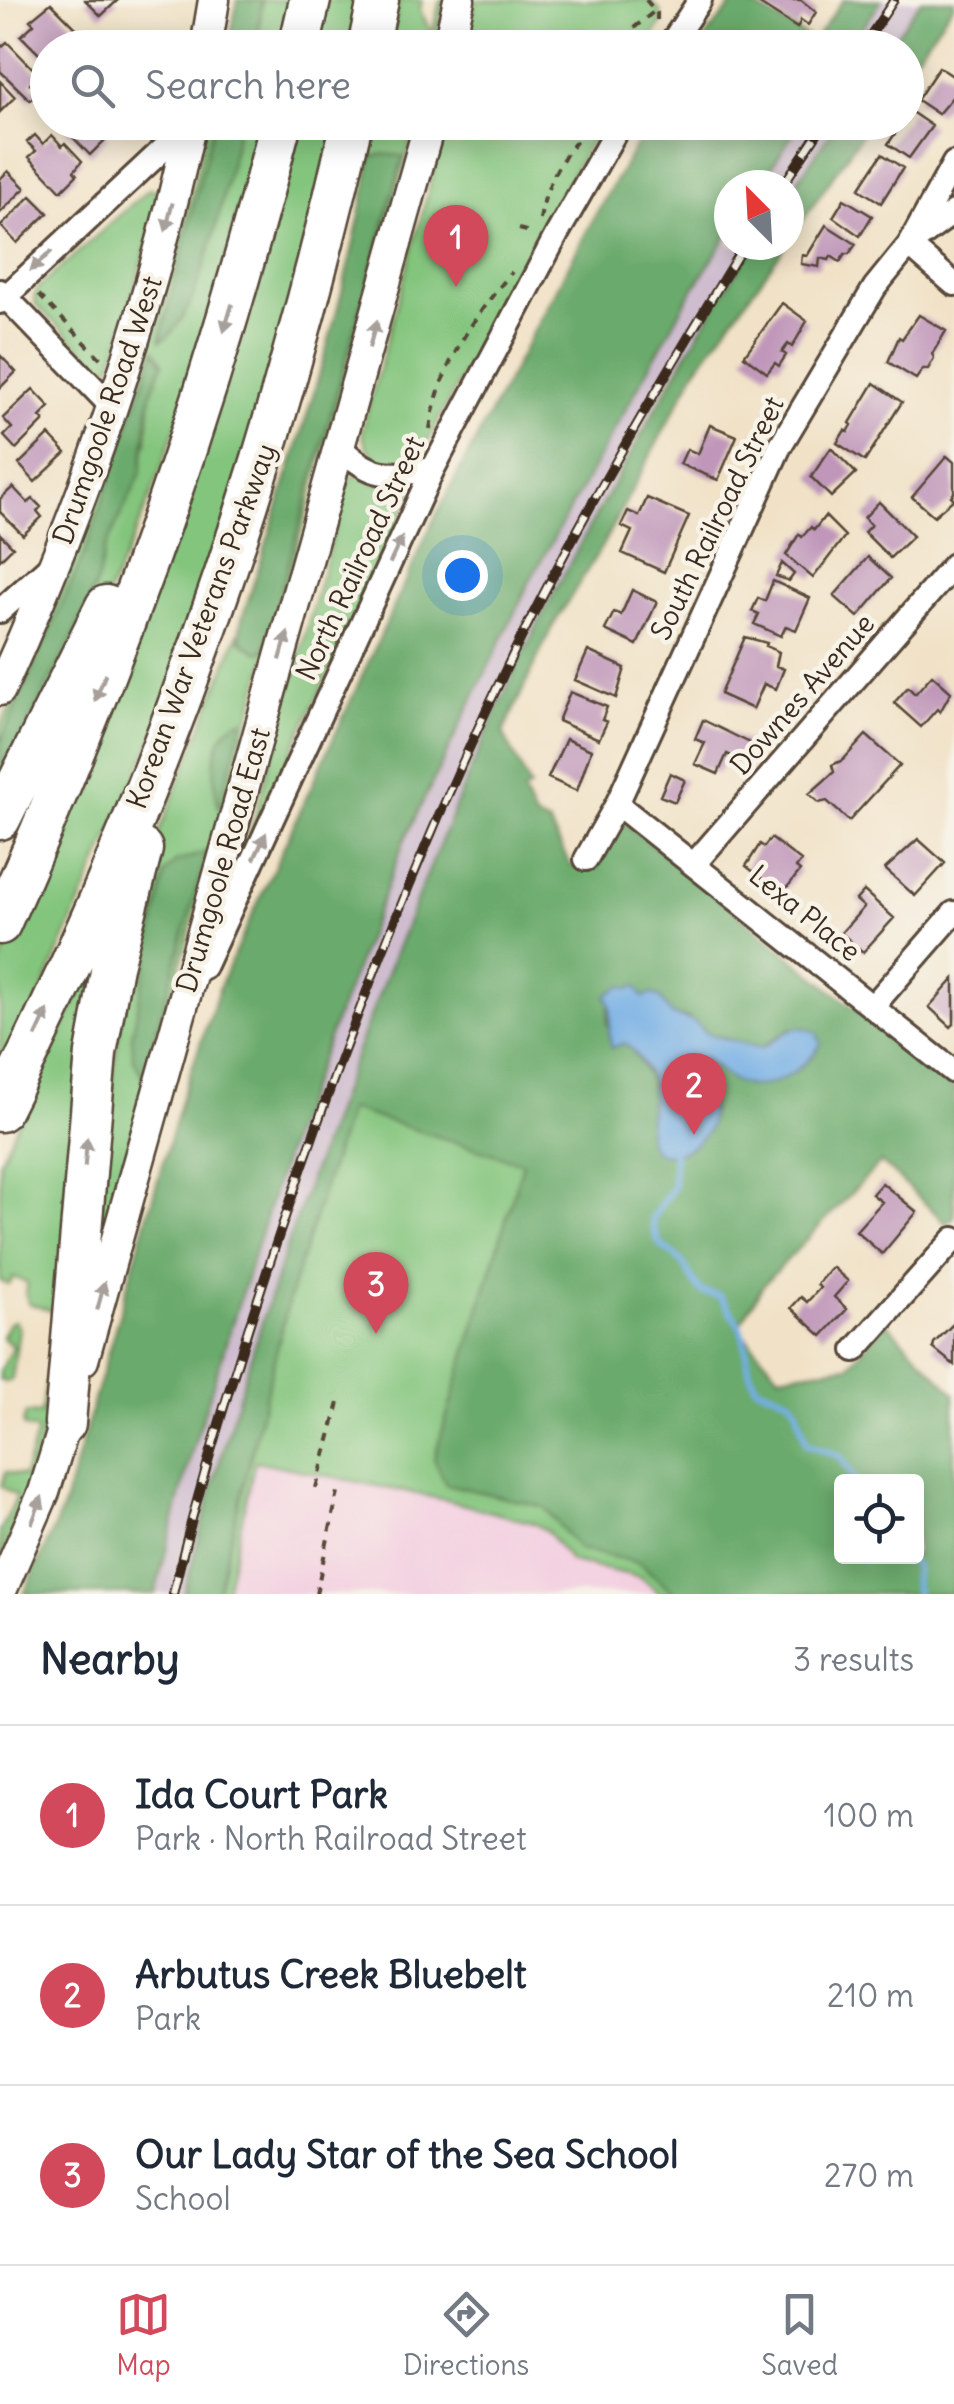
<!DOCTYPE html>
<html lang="en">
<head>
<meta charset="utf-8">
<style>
  :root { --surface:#fff; --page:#f6f6f7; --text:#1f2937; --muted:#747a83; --line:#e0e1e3; --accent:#d1495b }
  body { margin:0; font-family:Delius,sans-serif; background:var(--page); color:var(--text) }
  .controls { position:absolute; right:30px; bottom:30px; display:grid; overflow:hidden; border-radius:10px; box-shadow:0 5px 25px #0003 }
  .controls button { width:90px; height:90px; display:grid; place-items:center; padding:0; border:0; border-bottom:2px solid var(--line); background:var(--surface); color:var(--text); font:50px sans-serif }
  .compass { position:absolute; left:714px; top:170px; width:90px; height:90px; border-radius:50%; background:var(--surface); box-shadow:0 5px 25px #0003; rotate:336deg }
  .you { position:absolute; left:462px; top:575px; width:35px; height:35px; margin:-25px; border:8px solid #fff; border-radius:50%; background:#1a73e8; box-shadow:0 0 0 15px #1a73e833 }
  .badge { display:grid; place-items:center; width:65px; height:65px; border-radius:50%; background:var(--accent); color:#fff; font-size:32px; font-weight:700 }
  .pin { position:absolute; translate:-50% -82px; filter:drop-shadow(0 2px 5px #0008) }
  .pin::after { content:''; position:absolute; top:52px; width:35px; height:30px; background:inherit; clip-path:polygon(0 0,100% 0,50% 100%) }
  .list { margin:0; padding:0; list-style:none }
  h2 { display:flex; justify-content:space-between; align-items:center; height:130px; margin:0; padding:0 40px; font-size:42px }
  h2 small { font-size:32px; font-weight:400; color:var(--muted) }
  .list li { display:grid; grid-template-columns:65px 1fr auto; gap:30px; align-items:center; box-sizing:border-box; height:180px; padding:0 40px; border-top:2px solid var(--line) }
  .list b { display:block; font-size:38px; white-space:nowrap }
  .list p { margin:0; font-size:32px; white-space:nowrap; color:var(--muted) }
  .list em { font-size:32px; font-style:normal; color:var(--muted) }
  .icon { flex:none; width:55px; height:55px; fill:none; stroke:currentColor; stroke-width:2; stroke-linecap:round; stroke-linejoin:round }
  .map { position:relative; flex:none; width:954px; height:1594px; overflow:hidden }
  .search { position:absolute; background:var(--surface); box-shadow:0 5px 25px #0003; left:30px; right:30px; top:30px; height:110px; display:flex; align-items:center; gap:25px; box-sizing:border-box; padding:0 35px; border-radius:55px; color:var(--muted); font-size:38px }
  .sheet { height:670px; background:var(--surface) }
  nav { display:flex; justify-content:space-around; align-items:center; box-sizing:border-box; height:140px; border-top:2px solid var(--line); background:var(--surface); font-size:28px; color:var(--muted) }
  nav a { display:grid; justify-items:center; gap:5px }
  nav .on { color:var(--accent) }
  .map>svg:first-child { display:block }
  .built { fill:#f3cfe0 }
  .industrial { fill:#cfbdcf }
  .green { fill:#83c57d; stroke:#5f784e; stroke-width:2.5; fill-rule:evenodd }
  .forest { fill:#6aaa6c; stroke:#526a45; stroke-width:2.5; fill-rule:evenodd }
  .water { fill:#74afe5; stroke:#586c82; stroke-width:2.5 }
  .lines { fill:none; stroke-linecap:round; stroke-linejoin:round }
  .stream { stroke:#74afe5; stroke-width:6 }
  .building { fill:#c097ba }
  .street-casing { stroke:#564637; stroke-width:28 }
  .secondary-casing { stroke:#564637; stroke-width:35 }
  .highway-casing { stroke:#564637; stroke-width:45 }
  .path { stroke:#564637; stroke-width:4; stroke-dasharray:8 8; stroke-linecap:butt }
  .street { stroke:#fff; stroke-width:22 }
  .secondary { stroke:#fff; stroke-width:30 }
  .highway { stroke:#fff; stroke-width:40 }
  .rail-casing { stroke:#3b2a1e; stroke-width:10 }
  .rail { stroke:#f7f3e8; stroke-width:6; stroke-dasharray:19; stroke-linecap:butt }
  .oneway { fill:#a79f9a }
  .labels { text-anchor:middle; stroke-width:9; stroke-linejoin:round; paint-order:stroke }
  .street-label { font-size:28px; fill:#3b2a1e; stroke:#f7f3e8 }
</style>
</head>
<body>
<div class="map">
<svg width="954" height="1594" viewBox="0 0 954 1594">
  <rect width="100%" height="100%" fill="#f7f3e8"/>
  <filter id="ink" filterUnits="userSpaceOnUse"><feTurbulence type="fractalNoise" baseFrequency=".01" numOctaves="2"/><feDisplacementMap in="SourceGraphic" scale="20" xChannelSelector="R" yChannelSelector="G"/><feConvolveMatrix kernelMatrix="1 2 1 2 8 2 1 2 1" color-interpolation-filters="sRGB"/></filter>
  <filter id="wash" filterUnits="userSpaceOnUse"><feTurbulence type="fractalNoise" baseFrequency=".0048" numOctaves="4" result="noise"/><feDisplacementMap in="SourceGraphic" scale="40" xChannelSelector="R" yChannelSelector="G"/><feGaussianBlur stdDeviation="2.25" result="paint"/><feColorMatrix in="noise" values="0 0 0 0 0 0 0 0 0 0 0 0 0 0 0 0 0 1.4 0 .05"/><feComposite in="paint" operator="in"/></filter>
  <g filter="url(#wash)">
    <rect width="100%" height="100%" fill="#f1e2c7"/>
    <path class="built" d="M268 1377 641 1563 675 1594H217Z"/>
    <path class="industrial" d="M882 0H921L888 47 849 48Z
      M800 123H837L789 193V185H760Z
      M729 233V245H754L670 378 599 506 507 688 439 848 211 1486 184 1594H155L192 1451 292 1133 405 839 531 579 689 296Z"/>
    <path class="green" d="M262 0H292L281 47 253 48 258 39Z
      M326 0H366L356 47 315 48Z
      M399 0H422L420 10 432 34 440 0H445L434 47 390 48Z
      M476 0H650L660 11 662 22 646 47H464Z
      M207 123H214L160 339 208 247 218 218 239 123H262C228 249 197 378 149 500 107 606 51 706 0 807V766L75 633 98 579 104 551 147 442 151 393 163 363 155 351 84 554 0 743V728C91 534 165 333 207 123Z
      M297 123H340L280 360 157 728 0 1087V963L29 902Z
      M377 123H416L99 1255 91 1230 141 878 238 634 241 642 264 651 403 156 371 157Z
      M447 123H601L518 269 425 446C401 475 368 469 362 431Z
      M149 189 156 190 160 200 112 365 102 368 36 305 34 297 38 288Z
      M356 475 377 484 402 487 412 492 244 855 346 487 351 477Z
      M530 787 523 792 535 818 549 824 570 865 589 869 954 1089V1217L947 1224 881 1162 763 1285 738 1328 779 1375 849 1366 886 1322 954 1393V1590L950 1594H661L640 1577 571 1562 547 1531 533 1523 446 1500 255 1461 225 1594H217L291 1291 390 965 439 848ZM842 1482H916V1556H842Z
      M101 946 50 1408 31 1478 0 1561V1532L17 1496 1 1486 6 1472 24 1476 37 1431 24 1427 23 1423 26 1413 41 1414 58 1312 29 1304 25 1293 28 1284 14 1277 9 1285 0 1281V1161Z
      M15 1321 19 1328 12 1379 8 1382 0 1380V1370L13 1347 2 1337 9 1323Z"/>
    <path class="forest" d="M237 0H262L258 39 253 47H229Z
      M736 0H744L814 41 843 0H882L849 47H698Z
      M921 0H954V4L907 68 906 48 888 47Z
      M214 123H239C230 167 201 324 160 341Z
      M649 123H800L760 185H729V233L689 296 531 579 405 839 292 1133 192 1451 155 1594H24L63 1508 181 1100 221 983 435 517 597 212Z
      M837 123H869L789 241V193Z
      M383 154 403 156 264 651 259 653C243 645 237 640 241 622 290 469 344 315 371 157Z
      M754 245H786L696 370 601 548 551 629 503 733 530 787 523 792 535 818 549 824 570 865 589 869 612 830 625 823 954 1089V1217L947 1224 881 1162 763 1285 738 1328 779 1375 849 1366 886 1322 954 1393V1590L950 1594H675L640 1563 579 1549 544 1507 446 1484 434 1459 523 1163 349 1109 291 1291 217 1594H184C245 1352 327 1117 422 887 450 820 477 752 508 686 546 604 590 525 635 446 673 378 710 310 754 245ZM625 989 638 991C648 1004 663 1001 672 1015L689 1019 708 1034 760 1048 791 1028 817 1050 809 1060 748 1086 732 1080 703 1059 700 1061C698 1074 703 1081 708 1093 719 1124 701 1144 672 1155 661 1121 651 1065 625 1043L620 1044 607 1024 610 1002ZM842 1482H916V1556H842Z
      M155 350 163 363 151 393 141 473 104 551 98 579 75 633 13 751 0 766V743L84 554Z
      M244 719 219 809C212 778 208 731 244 719Z
      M207 852 143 1077 133 1057 132 1035 165 873 175 862Z"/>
    <path class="water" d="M621 986 631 989 636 986 643 997 652 994 660 998 672 1015 695 1022 708 1034 761 1048C781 1039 792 1018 817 1033L821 1044C807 1066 775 1091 746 1085 729 1082 717 1068 704 1059L700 1061C697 1086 717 1101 708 1130 699 1142 685 1154 669 1154 631 1156 657 1101 651 1082 647 1068 636 1052 625 1043L612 1048C604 1029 617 1011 606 996Z"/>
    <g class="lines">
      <path class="stream" d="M674 1154 673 1187 652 1218C658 1259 668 1242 683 1264 690 1274 693 1284 702 1292L720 1296C726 1305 733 1314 738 1323 750 1344 743 1367 757 1387L790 1399 796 1408 807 1444 840 1456 856 1482
        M892 1556 907 1559 916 1566 914 1579 917 1594"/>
    </g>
    <g id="blocks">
      <path class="building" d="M85 0H118L101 16Z
        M760 0H801L816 12 808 25 801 20 797 28 758 3Z
        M51 3 76 28 55 48H48L44 59 21 36 34 24 30 20Z
        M7 42 39 75 30 84 39 92 30 100 0 71V48Z
        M939 67 954 77V95L938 114 917 100Z
        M0 81 15 97 0 112Z
        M910 111 932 126 909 158 888 144 903 122H906Z
        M73 122H94L108 137 90 155 66 130Z
        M35 135 43 144 52 135 62 146 65 143 82 161 74 171 77 175 61 191 29 157 36 151 27 142Z
        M882 154 903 168 881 203 859 189Z
        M8 171 25 188 0 213V179Z
        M31 196 48 213 17 243 1 226Z
        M844 199 872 216 860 236 833 217Z
        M826 225 856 244 849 254H845L840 262 831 256 829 260 820 258 819 267 801 264 802 255 807 256Z
        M782 303 807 321 792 347 788 344 782 352 786 355 779 366 775 363 767 373 744 356Z
        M919 315 946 331 932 354 934 358 928 369H923L916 379 888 362 899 337 902 339Z
        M0 355 16 372 0 388Z
        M874 383 902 402 865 461 837 443 845 430 848 432 852 425 850 423Z
        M33 389 50 407 40 417 44 421 16 449 4 436 12 428 3 418Z
        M710 425 737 436 718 480 680 464 687 449 698 454Z
        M49 435 66 453 35 482 19 464Z
        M831 448 856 473 831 497 811 477Z
        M947 456 954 462V493L951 496 954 499 934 516 912 497Z
        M13 487 28 503 33 499 41 507 37 511 42 517 23 535 0 512V499Z
        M647 498 689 516 664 572 622 553 632 531 621 526 628 511 639 516Z
        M879 502 913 536 890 558 864 532 871 525 864 518Z
        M825 516 845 536 813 578 786 555 799 534 802 537 811 527 814 530Z
        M0 534 13 547 0 560Z
        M868 557 891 578 858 617 834 596Z
        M782 563 794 574 789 581 776 576Z
        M773 581 810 598 796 630 786 626 781 636 754 624 759 614 752 611 758 598 765 601Z
        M632 590 657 602 637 645 605 630 614 612 621 615Z
        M745 637 767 643 766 646 779 652 776 666 784 669 776 689 764 684 753 709 720 694Z
        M588 651 625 668 616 698 575 680Z
        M932 675 951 692 940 712 937 709 921 727 894 703 908 687 915 694Z
        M570 692 607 707 602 720 607 722 599 739 558 721Z
        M703 720 750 743 742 761 727 754 718 774 695 764 705 743 695 739Z
        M866 735 900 765 849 821 827 801 819 803 809 794 834 772 832 765 843 760Z
        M566 739 591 750 577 791 548 778Z
        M670 773 685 780 675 802 660 796Z
        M771 838 801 861 796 868 800 871 782 894 746 866 760 844 764 847Z
        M918 839 945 863 915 896 885 869Z
        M864 891 894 918 863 952 841 933 864 907 856 900Z
        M954 979V1024L951 1027 929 1007Z
        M882 1183 917 1212 882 1254 856 1231 882 1202 872 1194Z
        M832 1267 848 1281 834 1297 847 1309 822 1336 791 1308 801 1297 807 1302 820 1288 817 1284Z
        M954 1323V1365L933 1348 934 1343Z"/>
    </g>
  </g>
  <g filter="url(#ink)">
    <use href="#blocks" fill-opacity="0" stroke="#564637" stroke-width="2.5"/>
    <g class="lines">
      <defs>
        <path id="street" d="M668 48 700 0
          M912 243 954 212
          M909 245 954 284
          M0 291 113 408
          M0 302 190 124
          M340 447C373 480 390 476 433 469
          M0 611 50 566
          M617 804 954 1072
          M586 859 617 804 780 446 875 287 909 245 954 163
          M695 863 954 565
          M204 967 433 469 557 234 621 122
          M873 1006 954 913
          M855 1350 954 1239"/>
        <path id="secondary" d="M206 48 214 0
          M448 48 459 0
          M0 690C84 507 148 318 191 122
          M83 1360 430 122
          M0 1593 44 1492 71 1404"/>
        <path id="highway" d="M299 48 310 0
          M368 48 378 0
          M0 819 106 606
          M0 924C117 665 212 398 281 122
          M0 1111C159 799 274 463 352 122
          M65 1423 96 1053 112 966 142 849"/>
      </defs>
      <use href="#street" class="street-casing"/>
      <use href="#secondary" class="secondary-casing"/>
      <use href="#highway" class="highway-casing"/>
      <path class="path" d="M646 0 657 13V26
        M541 34 544 48
        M609 48 656 10
        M540 220C547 178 564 151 595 123
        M519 229 534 233
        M39 295 102 360
        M430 429C439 367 472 319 512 272
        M316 1488 340 1399
        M316 1594 338 1492"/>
      <use href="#street" class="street"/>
      <use href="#secondary" class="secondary"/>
      <use href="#highway" class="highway"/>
      <defs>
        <path id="rail" d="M862 48 894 0
          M783 185 825 122
          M173 1594C202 1472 240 1351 280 1232 346 1034 423 840 514 652 583 512 663 378 744 245"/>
      </defs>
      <use href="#rail" class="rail-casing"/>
      <use href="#rail" class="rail"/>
    </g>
    <defs><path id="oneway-solid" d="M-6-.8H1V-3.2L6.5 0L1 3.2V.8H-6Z" transform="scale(2.5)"/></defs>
    <g class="oneway">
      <use href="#oneway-solid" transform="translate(169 217) rotate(104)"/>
      <use href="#oneway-solid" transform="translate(41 261) rotate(137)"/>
      <use href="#oneway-solid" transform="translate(228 318) rotate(107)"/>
      <use href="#oneway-solid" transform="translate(373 334) rotate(-74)"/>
      <use href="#oneway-solid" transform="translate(396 550) rotate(-65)"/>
      <use href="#oneway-solid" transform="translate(284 646) rotate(-74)"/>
      <use href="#oneway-solid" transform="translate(100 688) rotate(112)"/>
      <use href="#oneway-solid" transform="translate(260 846) rotate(-65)"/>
      <use href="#oneway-solid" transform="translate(42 1023) rotate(-65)"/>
      <use href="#oneway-solid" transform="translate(86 1152) rotate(-85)"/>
      <use href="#oneway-solid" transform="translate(101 1296) rotate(-75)"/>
      <use href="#oneway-solid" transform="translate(37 1510) rotate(-69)"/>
    </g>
  </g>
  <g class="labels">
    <g class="street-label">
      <text transform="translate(107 410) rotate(-71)" y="10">Drumgoole Road West</text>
      <text transform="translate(717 518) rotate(-64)" y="10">South Railroad Street</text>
      <text transform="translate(360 558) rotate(-65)" y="10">North Railroad Street</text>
      <text transform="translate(201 626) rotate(-70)" y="10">Korean War Veterans Parkway</text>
      <text transform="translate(802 694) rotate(-49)" y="10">Downes Avenue</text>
      <text transform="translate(223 860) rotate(-74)" y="10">Drumgoole Road East</text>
      <text transform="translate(805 913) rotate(39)" y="10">Lexa Place</text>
    </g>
  </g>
</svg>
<div class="controls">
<button><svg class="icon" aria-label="locate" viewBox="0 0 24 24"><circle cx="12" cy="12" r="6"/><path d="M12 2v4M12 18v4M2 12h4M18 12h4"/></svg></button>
</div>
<svg class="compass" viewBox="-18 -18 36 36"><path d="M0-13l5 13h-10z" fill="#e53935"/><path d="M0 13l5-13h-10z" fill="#747a83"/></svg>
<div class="you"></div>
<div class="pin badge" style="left:456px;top:287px">1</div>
<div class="pin badge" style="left:694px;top:1135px">2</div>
<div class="pin badge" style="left:376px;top:1334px">3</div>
<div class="search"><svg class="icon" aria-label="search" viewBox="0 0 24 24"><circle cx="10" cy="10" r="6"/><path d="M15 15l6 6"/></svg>Search here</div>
</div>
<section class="sheet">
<h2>Nearby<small>3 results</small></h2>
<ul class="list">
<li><span class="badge">1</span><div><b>Ida Court Park</b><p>Park · North Railroad Street</p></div><em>100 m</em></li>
<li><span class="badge">2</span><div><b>Arbutus Creek Bluebelt</b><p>Park</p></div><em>210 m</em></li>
<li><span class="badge">3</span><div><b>Our Lady Star of the Sea School</b><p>School</p></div><em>270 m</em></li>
</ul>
</section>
<nav>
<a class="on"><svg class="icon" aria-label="map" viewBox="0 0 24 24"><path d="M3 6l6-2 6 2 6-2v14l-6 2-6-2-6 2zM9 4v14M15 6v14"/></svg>Map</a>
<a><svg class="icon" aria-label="directions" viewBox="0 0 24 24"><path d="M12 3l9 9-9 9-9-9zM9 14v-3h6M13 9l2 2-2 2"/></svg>Directions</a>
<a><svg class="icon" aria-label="saved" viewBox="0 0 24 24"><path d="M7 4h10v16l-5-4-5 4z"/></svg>Saved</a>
</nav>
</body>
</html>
